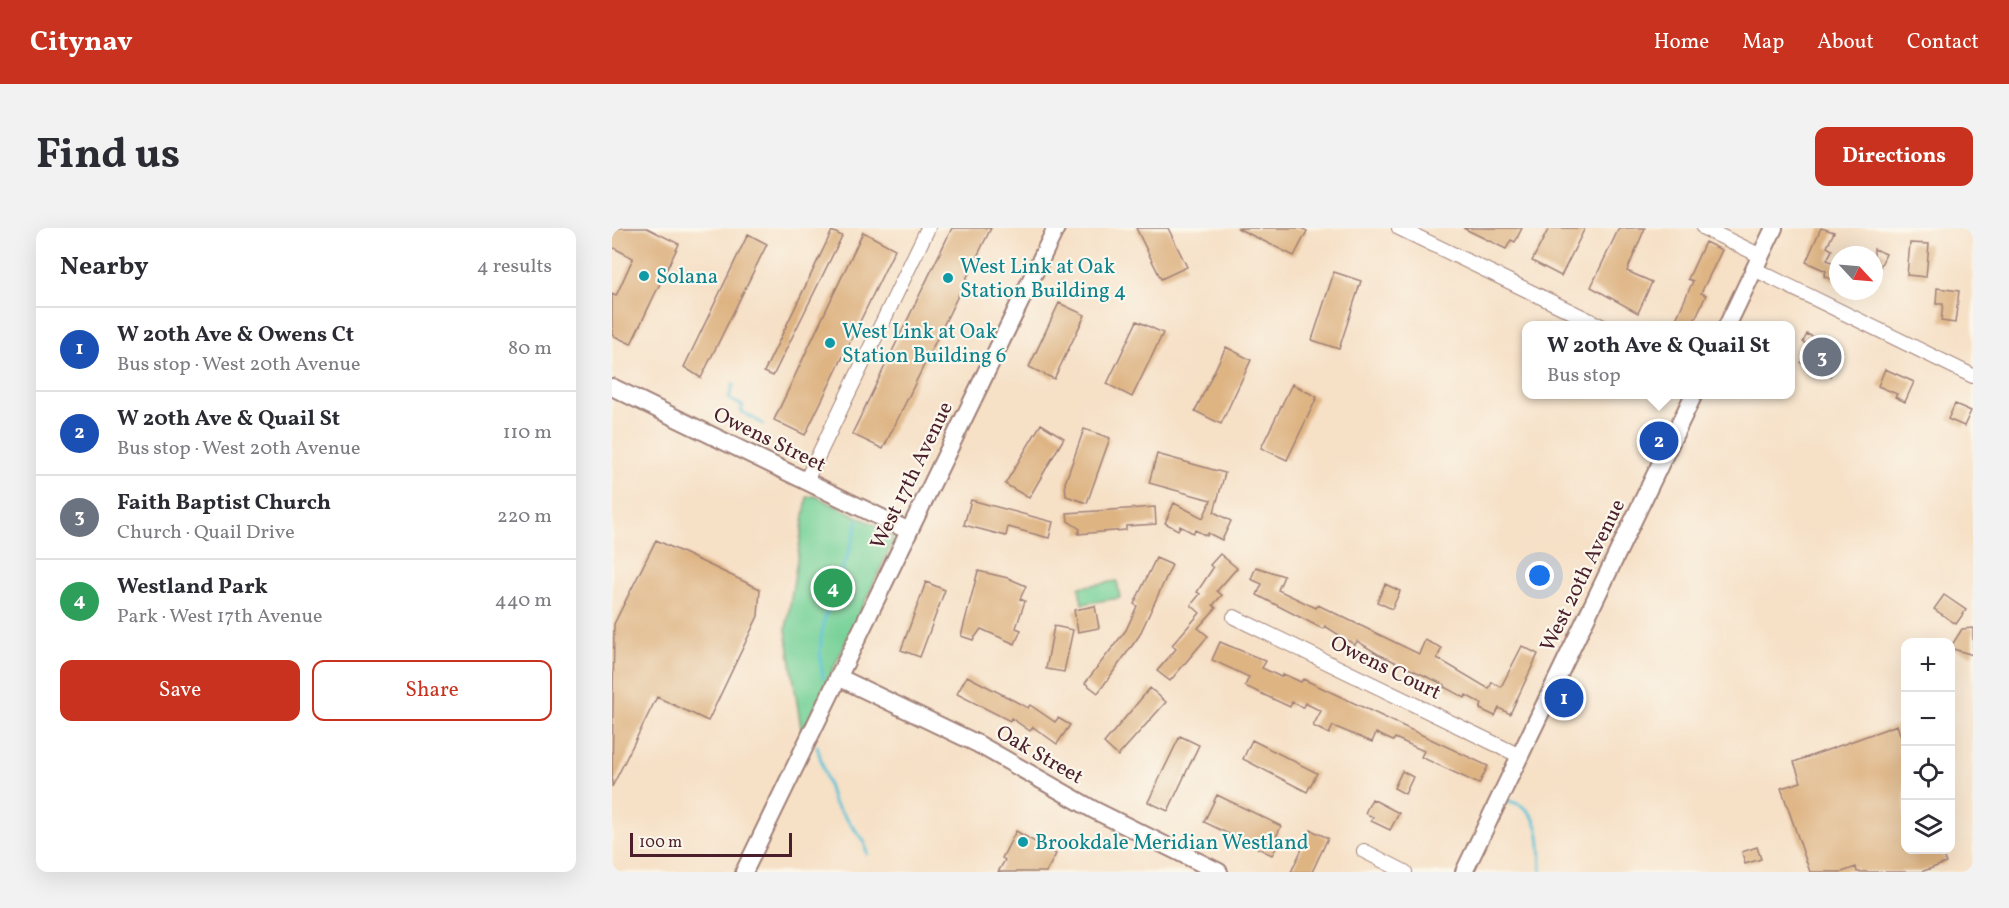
<!DOCTYPE html>
<html lang="en">
<head>
<meta charset="utf-8">
<style>
  :root { --surface:#fff; --page:#f2f2f3; --text:#2b2b33; --muted:#7c7c81; --line:#e1e1e2; --accent:#c8321e }
  body { margin:0; font-family:Vollkorn,serif; background:var(--page); color:var(--text) }
  .controls { position:absolute; right:18px; bottom:18px; display:grid; overflow:hidden; border-radius:12px; box-shadow:0 6px 24px #0002 }
  .controls button { width:54px; height:54px; display:grid; place-items:center; padding:0; border:0; border-bottom:2px solid var(--line); background:var(--surface); color:var(--text); font:30px sans-serif }
  .compass { position:absolute; left:1217px; top:18px; width:54px; height:54px; border-radius:50%; background:var(--surface); box-shadow:0 6px 24px #0002; rotate:116deg }
  .scale { position:absolute; left:18px; bottom:15px; width:162px; box-sizing:border-box; padding-left:6px; border:3px solid #4a1f2b; border-top:0; font-size:16px; line-height:21px; white-space:nowrap; color:#4a1f2b; -webkit-text-stroke:4px #fbf7ec; paint-order:stroke }
  .you { position:absolute; left:928px; top:348px; width:21px; height:21px; margin:-15px; border:4px solid #fff; border-radius:50%; background:#1a73e8; box-shadow:0 0 0 9px #1a73e833 }
  .badge { display:grid; place-items:center; width:39px; height:39px; border-radius:50%; background:var(--accent); color:#fff; font-size:20px; font-weight:700 }
  .pin { position:absolute; translate:-50% -50%; border:3px solid #fff; box-shadow:0 2px 6px #0006 }
  .popup { position:absolute; left:910px; top:93px; width:273px; height:78px; box-sizing:border-box; display:grid; place-content:center; border-radius:12px; background:var(--surface); filter:drop-shadow(0 2px 4px #0005); font-size:20px; white-space:nowrap; color:var(--muted) }
  .popup b { font-size:22px; color:var(--text) }
  .popup::after { content:''; position:absolute; left:50%; top:100%; margin-left:-12px; border:12px solid transparent; border-top-color:var(--surface) }
  .list { margin:0; padding:0; list-style:none }
  h2 { display:flex; justify-content:space-between; align-items:center; height:78px; margin:0; padding:0 24px; font-size:26px }
  h2 small { font-size:20px; font-weight:400; color:var(--muted) }
  .list li { display:grid; grid-template-columns:39px 1fr auto; gap:18px; align-items:center; box-sizing:border-box; height:84px; padding:0 24px; border-top:2px solid var(--line) }
  .list b { display:block; font-size:22px; white-space:nowrap }
  .list p { margin:0; font-size:20px; white-space:nowrap; color:var(--muted) }
  .list em { font-size:20px; font-style:normal; color:var(--muted) }
  .actions { display:flex; gap:12px; padding:18px 24px }
  .actions a { flex:1; padding:14px 0; border:2px solid var(--accent); border-radius:12px; text-align:center; font-size:21px; color:var(--accent) }
  .actions .main { background:var(--accent); color:#fff }
  .icon { flex:none; width:33px; height:33px; fill:none; stroke:currentColor; stroke-width:2; stroke-linecap:round; stroke-linejoin:round }
  .map { position:relative; flex:none; width:1361px; height:644px; overflow:hidden; border-radius:12px }
  header { display:flex; align-items:center; gap:36px; box-sizing:border-box; height:84px; padding:0 30px; background:var(--accent); color:#fff }
  header strong { font-size:28px }
  nav { display:flex; gap:33px; margin-inline-start:auto; font-size:21px }
  .intro { display:flex; align-items:center; justify-content:space-between; box-sizing:border-box; height:144px; padding:0 36px }
  h1 { margin:0; font-size:42px }
  .button { padding:15px 27px; border-radius:12px; background:var(--accent); color:#fff; font-size:21px; font-weight:700 }
  main { display:flex; gap:36px; padding:0 36px }
  aside { flex:1; background:var(--surface); border-radius:12px; box-shadow:0 6px 24px #0002 }
  .map>svg:first-child { display:block }
  .green { fill:#78d299; stroke:#617862; stroke-width:1.5 }
  .lines { fill:none; stroke-linecap:round; stroke-linejoin:round }
  .stream { stroke:#59c1d6; stroke-width:3 }
  .building { fill:#deb483 }
  .minor-casing { stroke:#a08078; stroke-width:16 }
  .tertiary-casing { stroke:#a08078; stroke-width:20 }
  .minor { stroke:#fff; stroke-width:14 }
  .tertiary { stroke:#fff; stroke-width:16 }
  .culture-dot { fill:#0f9aa8; stroke:#fbf7ec; stroke-width:2 }
  .labels { text-anchor:middle; stroke-width:4.5; stroke-linejoin:round; paint-order:stroke }
  .culture-label { font-size:21px; fill:#0d838f; stroke:#fbf7ec; text-anchor:start }
  .street-label { font-size:21px; fill:#4a1f2b; stroke:#fbf7ec }
</style>
</head>
<body>
<header>
<strong>Citynav</strong>
<nav><a>Home</a><a>Map</a><a>About</a><a>Contact</a></nav>
</header>
<div class="intro"><h1>Find us</h1><a class="button">Directions</a></div>
<main>
<aside>
<h2>Nearby<small>4 results</small></h2>
<ul class="list">
<li><span class="badge" style="background:#1a4fb4">1</span><div><b>W 20th Ave &amp; Owens Ct</b><p>Bus stop · West 20th Avenue</p></div><em>80 m</em></li>
<li><span class="badge" style="background:#1a4fb4">2</span><div><b>W 20th Ave &amp; Quail St</b><p>Bus stop · West 20th Avenue</p></div><em>110 m</em></li>
<li><span class="badge" style="background:#6b7280">3</span><div><b>Faith Baptist Church</b><p>Church · Quail Drive</p></div><em>220 m</em></li>
<li><span class="badge" style="background:#2e9e5b">4</span><div><b>Westland Park</b><p>Park · West 17th Avenue</p></div><em>440 m</em></li>
</ul>
<div class="actions"><a class="main">Save</a><a>Share</a></div>
</aside>
<div class="map">
<svg width="1361" height="644" viewBox="0 0 1361 644">
  <rect width="100%" height="100%" fill="#fbf7ec"/>
  <filter id="ink" filterUnits="userSpaceOnUse"><feTurbulence type="fractalNoise" baseFrequency=".0167" numOctaves="2"/><feDisplacementMap in="SourceGraphic" scale="12" xChannelSelector="R" yChannelSelector="G"/><feConvolveMatrix kernelMatrix="1 2 1 2 8 2 1 2 1" color-interpolation-filters="sRGB"/></filter>
  <filter id="wash" filterUnits="userSpaceOnUse"><feTurbulence type="fractalNoise" baseFrequency=".008" numOctaves="4" result="noise"/><feDisplacementMap in="SourceGraphic" scale="24" xChannelSelector="R" yChannelSelector="G"/><feGaussianBlur stdDeviation="1.35" result="paint"/><feColorMatrix in="noise" values="0 0 0 0 0 0 0 0 0 0 0 0 0 0 0 0 0 1.4 0 .05"/><feComposite in="paint" operator="in"/></filter>
  <g filter="url(#wash)">
    <rect width="100%" height="100%" fill="#f6e0c6"/>
    <path class="green" d="M203 268 278 304 282 312 190 507 174 402 195 269Z
      M505 353 508 370 470 376 467 359Z"/>
    <g class="lines">
      <path class="stream" d="M121 157 117 171 131 178 129 183 151 196
        M211 449C198 390 235 347 246 292
        M205 518 221 574 252 613 255 626
        M897 573C932 581 928 616 929 644"/>
    </g>
    <g id="blocks">
      <path class="building" d="M0 0H35L67 16 19 116 0 107V66L4 68 21 30 0 19Z
        M340 0H379L271 221 240 206Z
        M524 0H556L575 39 549 51Z
        M625 0H689L695 3 682 28Z
        M851 0H910L903 14 899 12 894 21Z
        M937 0H973L949 48 920 33Z
        M1007 0H1033L1015 43 1040 54 1026 85 979 59Z
        M1209 0 1222 4 1215 19 1220 22 1215 32 1226 37 1222 53 1212 48 1214 43 1194 34Z
        M220 3 230 8 161 148 152 144Z
        M251 4 283 21 193 207 162 192Z
        M136 6 155 16 89 150 72 139Z
        M1093 14 1110 22 1089 65 1094 67 1080 98H1061L1081 53 1076 51Z
        M1298 15 1317 16 1314 49 1295 47Z
        M1262 21 1274 26 1262 52Z
        M722 44 749 53 727 121 700 112Z
        M1325 60 1347 63 1343 95 1329 93 1331 76H1324Z
        M447 75 473 87 442 151 417 139Z
        M525 93 551 105 520 169 495 156Z
        M1195 106 1230 123 1218 148 1189 135 1198 117 1191 114Z
        M614 119 639 132 609 196 583 183Z
        M1273 141 1302 154 1293 174 1283 169 1285 166 1266 158Z
        M680 156 705 169 675 232 649 220Z
        M1343 176 1359 183 1352 198 1336 191Z
        M429 196 452 210 417 270 393 256Z
        M472 201 498 210 475 275 454 268 453 255Z
        M545 226 613 245 602 284 619 293 610 312 596 305 595 308 583 302 581 305 568 298 566 302 553 295 562 275 591 290 599 272 537 255Z
        M359 272 441 294 437 310 396 299 394 308 352 297Z
        M543 279 544 296 514 298V302L466 306 468 301 456 293 455 285Z
        M44 312 148 361 146 388 96 493 45 469 0 559 2 396Z
        M608 326 625 340 605 363 610 367 601 377 604 380 586 400 596 408 558 453 545 443 564 421 560 417 588 385 579 377 588 366 585 364 601 340 598 337Z
        M544 330 560 337 527 408 486 465 473 455 514 402 525 378 522 376Z
        M644 339 672 348 666 362 704 380 706 377 807 426 813 412 830 420 825 430 877 461 880 454 889 459 910 418 926 426 898 486 887 480 883 488 868 481 870 476 854 467 853 470 832 459 833 457 766 426 745 413 743 417 713 398 711 401 645 367 650 356 639 351Z
        M366 343 396 350 414 358 408 371 413 373 404 400 409 402 403 416 369 401 361 412 349 408Z
        M314 354 333 362 308 429 289 422Z
        M773 356 788 363 780 381 765 374Z
        M1332 367 1354 382 1344 396 1322 381Z
        M483 378 487 400 466 404 462 382Z
        M442 398 461 402 452 444 434 441Z
        M1361 400V427L1338 420 1350 401Z
        M608 414 654 433 650 440 669 449 671 446 689 454 691 451 876 538 867 556 809 529 812 523 783 510 781 513 764 505 760 514 721 498 717 506 701 498 709 483 693 475 691 479 680 474 678 479 633 458 637 449 600 432Z
        M355 448 416 480 418 477 443 494 446 490 458 497 445 516 421 499 418 503 399 490 398 493 345 466Z
        M538 460 554 474 506 528 492 515Z
        M1285 497 1293 521V621H1329L1334 635 1309 644H1245L1244 639 1230 644H1198L1169 560 1189 554 1182 534Z
        M568 508 587 517 556 583 536 574Z
        M640 512 705 545 695 564 631 531Z
        M790 543 801 549 793 566 782 560Z
        M605 567 669 598 661 616 665 618 660 627 592 594Z
        M760 571 787 585 778 602 759 593 761 589 753 585Z
        M699 602 716 610 700 644H679Z
        M404 603 444 626 434 644H386L393 632 390 630Z
        M1145 619 1149 631 1133 636 1130 624Z"/>
    </g>
  </g>
  <g filter="url(#ink)">
    <use href="#blocks" fill-opacity="0" stroke="#a08078" stroke-width="1.5"/>
    <g class="lines">
      <defs>
        <path id="minor" d="M787 0 989 98
          M1092 0 1149 28
          M1142 41 1361 148
          M194 253 316 0
          M622 389 908 528
          M752 623 793 644"/>
        <path id="tertiary" d="M1115 98 1162 0
          M0 159 297 303
          M226 449 366 516 482 582 607 644
          M132 644 444 0
          M852 644 1082 166"/>
      </defs>
      <use href="#minor" class="minor-casing"/>
      <use href="#tertiary" class="tertiary-casing"/>
      <use href="#minor" class="minor"/>
      <use href="#tertiary" class="tertiary"/>
    </g>
  </g>
  <g class="culture-dot">
    <circle cx="32" cy="48" r="6"/>
    <circle cx="336" cy="50" r="6"/>
    <circle cx="218" cy="115" r="6"/>
    <circle cx="411" cy="614" r="6"/>
  </g>
  <g class="labels">
    <g class="culture-label">
      <text x="348" y="45">West Link at Oak<tspan x="348" dy="24">Station Building 4</tspan></text>
      <text x="44" y="55">Solana</text>
      <text x="230" y="110">West Link at Oak<tspan x="230" dy="24">Station Building 6</tspan></text>
      <text x="423" y="621">Brookdale Meridian Westland</text>
    </g>
    <g class="street-label">
      <text transform="translate(158 211) rotate(26)" y="7">Owens Street</text>
      <text transform="translate(299 247) rotate(-64)" y="7">West 17th Avenue</text>
      <text transform="translate(970 347) rotate(-64)" y="7">West 20th Avenue</text>
      <text transform="translate(774 439) rotate(26)" y="7">Owens Court</text>
      <text transform="translate(428 526) rotate(30)" y="7">Oak Street</text>
    </g>
  </g>
</svg>
<div class="controls">
<button>+</button>
<button>−</button>
<button><svg class="icon" aria-label="locate" viewBox="0 0 24 24"><circle cx="12" cy="12" r="6"/><path d="M12 2v4M12 18v4M2 12h4M18 12h4"/></svg></button>
<button><svg class="icon" aria-label="layers" viewBox="0 0 24 24"><path d="M12 4l9 5-9 5-9-5zM3 14l9 5 9-5"/></svg></button>
</div>
<svg class="compass" viewBox="-18 -18 36 36"><path d="M0-13l5 13h-10z" fill="#e53935"/><path d="M0 13l5-13h-10z" fill="#7c7c81"/></svg>
<div class="scale">100 m</div>
<div class="you"></div>
<div class="pin badge" style="left:952px;top:470px;background:#1a4fb4">1</div>
<div class="pin badge" style="left:1047px;top:213px;background:#1a4fb4">2</div>
<div class="popup"><b>W 20th Ave &amp; Quail St</b>Bus stop</div>
<div class="pin badge" style="left:1210px;top:129px;background:#6b7280">3</div>
<div class="pin badge" style="left:221px;top:360px;background:#2e9e5b">4</div>
</div>
</main>
</body>
</html>
